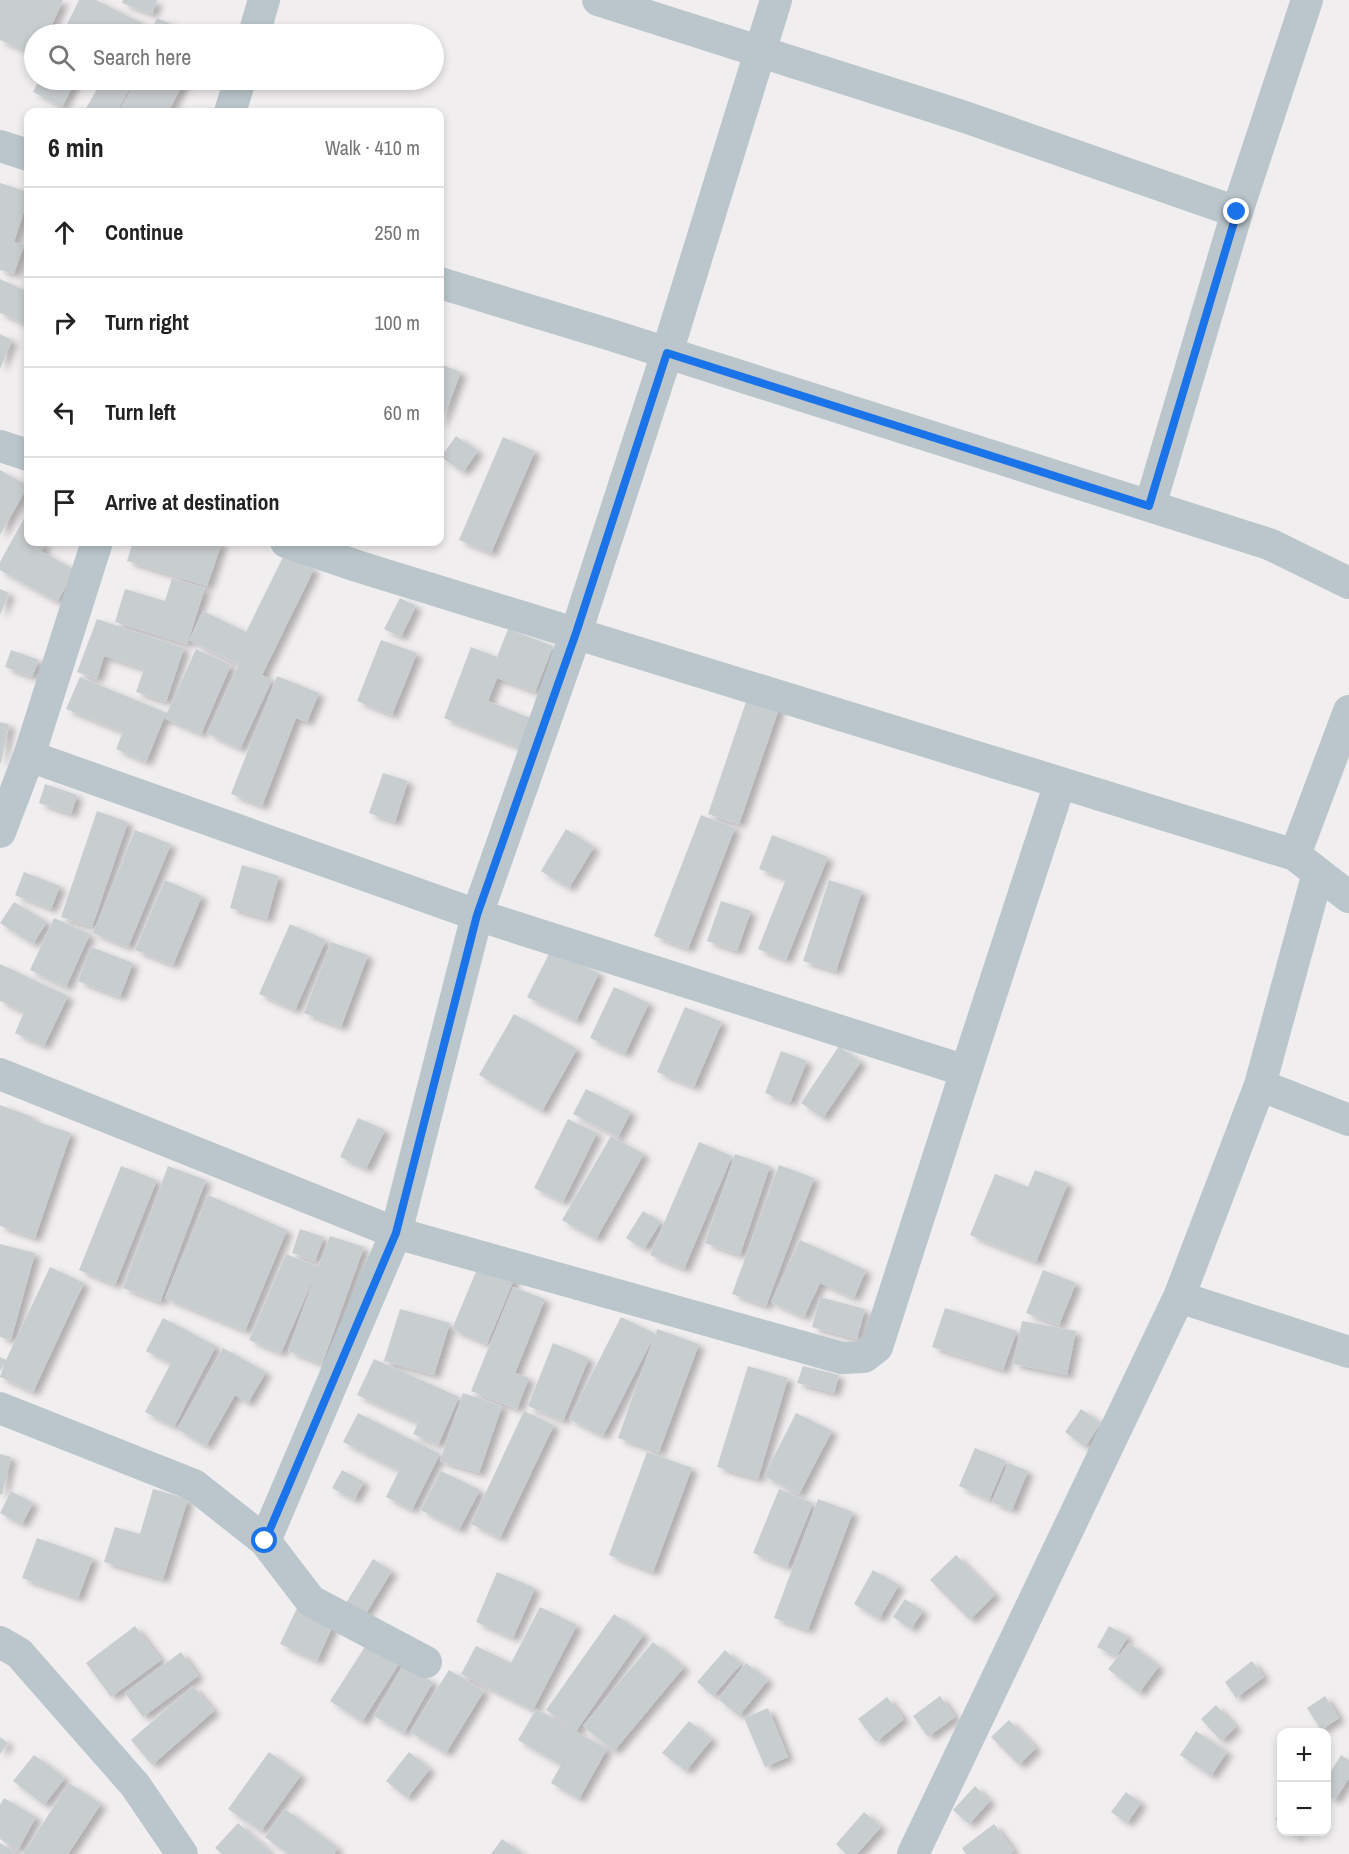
<!DOCTYPE html>
<html lang="en">
<head>
<meta charset="utf-8">
<style>
  :root { --surface:#fff; --page:#f2f2f2; --text:#222; --muted:#767676; --line:#e0e0e0 }
  body { margin:0; font-family:"Archivo Narrow",sans-serif; background:var(--page); color:var(--text) }
  .controls { position:absolute; right:18px; bottom:18px; display:grid; overflow:hidden; border-radius:12px; box-shadow:0 3px 9px #0003 }
  .controls button { width:54px; height:54px; display:grid; place-items:center; padding:0; border:0; border-bottom:2px solid var(--line); background:var(--surface); color:var(--text); font:30px sans-serif }
  .stop { position:absolute; width:18px; height:18px; margin:-14px; border:4px solid #1a73e8; border-radius:50%; background:#fff }
  .stop.end { background:#1a73e8; border-color:#fff; box-shadow:0 2px 6px #0008 }
  .list { margin:0; padding:0; list-style:none }
  h2 { display:flex; justify-content:space-between; align-items:center; height:78px; margin:0; padding:0 24px; font-size:26px }
  h2 small { font-size:20px; font-weight:400; color:var(--muted) }
  .list li { display:grid; grid-template-columns:39px 1fr auto; gap:18px; align-items:center; box-sizing:border-box; height:90px; padding:0 24px; border-top:2px solid var(--line) }
  .list b { display:block; font-size:22px; white-space:nowrap }
  .list em { font-size:20px; font-style:normal; color:var(--muted) }
  .icon { flex:none; width:33px; height:33px; fill:none; stroke:currentColor; stroke-width:2; stroke-linecap:round; stroke-linejoin:round }
  .map { position:relative; flex:none; width:1349px; height:1854px; overflow:hidden }
  .search { position:absolute; background:var(--surface); box-shadow:0 3px 9px #0003; left:24px; top:24px; width:420px; height:66px; display:flex; align-items:center; gap:15px; box-sizing:border-box; padding:0 21px; border-radius:33px; color:var(--muted); font-size:22px }
  .panel { position:absolute; background:var(--surface); box-shadow:0 3px 9px #0003; left:24px; top:108px; width:420px; height:438px; border-radius:12px }
  .map>svg:first-child { display:block }
  .building { fill:#c8cdd0; filter:url(#shadow) }
  .lines { fill:none; stroke-linecap:round; stroke-linejoin:round }
  .minor { stroke:#bac6cb; stroke-width:32 }
  .route { stroke:#1a73e8; stroke-width:8 }
</style>
</head>
<body>
<div class="map">
<svg width="1349" height="1854" viewBox="0 0 1349 1854">
  <defs>
    <filter id="shadow"><feDropShadow dx="6" dy="4" stdDeviation="3" flood-color="#0004"/></filter>
  </defs>
  <rect width="100%" height="100%" fill="#f1eeef"/>
  <path class="building" d="M0 0H63L48 34H34V54L0 40Z
    M79 0H96L148 26 144 34H62Z
    M123 0H157L152 14 122 3Z
    M157 18 195 34H149Z
    M39 80H76L62 107 33 92Z
    M102 80H128L133 82 117 112H84Z
    M136 80H185L168 112H128L121 108Z
    M0 183 28 192V199L14 242 24 245 14 274 0 270Z
    M0 279 28 292V325L0 313Z
    M0 334 12 340 0 369Z
    M440 364 461 372 440 427Z
    M456 436 478 451 463 472 441 457Z
    M503 437 535 451 491 553 459 540Z
    M0 470 28 486 0 535Z
    M28 511V542H46L41 551 75 570 57 602 0 570V562Z
    M133 542H222L207 586 127 561Z
    M284 555 314 569 262 675 272 680 240 749 207 733 239 664 189 640 203 611 246 632Z
    M172 578 205 588 187 644 115 622 125 589 165 601Z
    M0 589 9 593 0 615Z
    M400 598 416 606 401 637 384 629Z
    M97 619 184 648 166 702 136 692 144 669 104 656 97 679 77 672Z
    M508 629 553 646 535 692 497 678 488 701 535 720 523 749 444 718 471 647 497 657Z
    M381 640 417 653 392 715 357 701Z
    M196 649 231 665 201 734 164 718 146 762 116 749 123 732 66 709 80 677 167 713Z
    M11 650 39 660 32 677 5 667Z
    M277 676 319 693 307 722 296 718 262 806 231 794Z
    M748 696 780 706 739 824 708 814Z
    M0 722 9 724 1 763H0Z
    M383 773 408 781 395 822 369 813Z
    M45 784 77 795 71 814 39 803Z
    M97 811 128 822 92 927 61 917Z
    M701 815 735 828 688 949 654 936Z
    M566 829 594 847 569 888 541 871Z
    M135 830 171 844 128 947 93 933Z
    M772 835 828 857 786 960 758 949 786 879 759 869Z
    M242 865 279 876 267 919 230 908Z
    M24 872 60 886 51 909 15 895Z
    M165 880 202 896 173 965 135 950Z
    M829 880 862 891 836 971 803 961Z
    M721 901 751 911 737 951 707 941Z
    M14 902 47 922 33 944 0 923Z
    M54 918 90 934 66 987 30 970Z
    M290 924 326 940 295 1010 259 994Z
    M331 942 368 955 341 1027 304 1013Z
    M91 947 133 963 120 997 78 981Z
    M551 950 599 973 576 1021 527 997Z
    M0 964 68 996 44 1046 15 1033 24 1012 0 1001Z
    M614 987 649 1003 625 1054 590 1038Z
    M685 1007 722 1022 694 1087 657 1072Z
    M514 1014 577 1049 542 1111 479 1075Z
    M839 1046 861 1062 823 1118 801 1103Z
    M781 1051 807 1061 790 1103 765 1093Z
    M586 1089 631 1112 618 1137 573 1114Z
    M0 1105 33 1117 32 1120 71 1133 35 1238 0 1226Z
    M358 1118 385 1130 366 1169 340 1157Z
    M568 1119 597 1133 563 1202 534 1188Z
    M611 1136 644 1154 596 1239 562 1220Z
    M699 1142 732 1156 684 1269 650 1255Z
    M735 1154 770 1166 740 1255 705 1243Z
    M779 1165 814 1178 766 1306 732 1294Z
    M121 1166 157 1180 115 1285 79 1270Z
    M168 1166 206 1180 160 1302 123 1288Z
    M1035 1170 1068 1183 1036 1262 970 1235 995 1174 1028 1187Z
    M208 1195 287 1230 245 1331 165 1298Z
    M643 1211 661 1222 644 1249 626 1238Z
    M300 1229 324 1237 315 1261 292 1253Z
    M330 1236 364 1247 322 1364 288 1351 317 1270 281 1353 249 1340 286 1254 318 1267Z
    M800 1240 866 1270 854 1298 820 1283 804 1317 771 1302Z
    M0 1244 35 1253 11 1340 0 1337Z
    M480 1262 515 1277 487 1344 452 1329Z
    M50 1267 84 1283 33 1392 0 1377 4 1364 0 1371V1357L6 1360Z
    M1043 1270 1076 1283 1059 1325 1026 1313Z
    M513 1287 545 1299 515 1373 529 1378 517 1409 471 1391Z
    M820 1297 865 1309 857 1339 812 1327Z
    M945 1308 1017 1331 1003 1370 932 1347Z
    M400 1309 450 1323 434 1375 384 1361Z
    M621 1317 656 1334 657 1329 699 1344 659 1452 618 1438 655 1334 603 1436 569 1419Z
    M163 1318 216 1346 174 1427 145 1412 171 1363 146 1351Z
    M1022 1321 1076 1331 1067 1375 1013 1364Z
    M553 1343 589 1358 563 1421 528 1406Z
    M223 1348 266 1372 248 1403 235 1395 206 1446 177 1429Z
    M374 1359 459 1397 438 1445 413 1434 418 1423 357 1395Z
    M748 1366 788 1378 758 1479 717 1467Z
    M803 1366 839 1375 834 1393 797 1383Z
    M463 1393 502 1406 479 1473 440 1461Z
    M1081 1409 1101 1423 1085 1447 1065 1432Z
    M524 1411 554 1425 500 1538 471 1524Z
    M358 1413 440 1454 412 1510 386 1497 399 1471 343 1442Z
    M796 1413 832 1431 799 1494 764 1476Z
    M975 1448 1006 1461 989 1500 959 1486Z
    M647 1452 692 1468 653 1572 609 1555Z
    M0 1454 11 1457 2 1495 0 1494Z
    M1008 1463 1028 1471 1012 1510 992 1502Z
    M342 1470 364 1482 354 1500 332 1488Z
    M441 1471 480 1490 459 1530 421 1510Z
    M153 1489 188 1499 163 1579 104 1562 115 1527 140 1534Z
    M779 1489 813 1503 787 1567 753 1553Z
    M11 1491 33 1503 22 1524 0 1513Z
    M818 1499 853 1512 808 1630 774 1618Z
    M37 1538 93 1558 78 1598 22 1578Z
    M956 1555 995 1595 970 1620 930 1580Z
    M373 1559 392 1571 365 1615 346 1603Z
    M873 1570 899 1585 879 1619 854 1604Z
    M497 1572 535 1588 513 1638 476 1622Z
    M905 1599 923 1611 911 1629 893 1617Z
    M298 1606 334 1623 317 1661 280 1644Z
    M540 1607 577 1625 533 1710 461 1674 476 1646 511 1663Z
    M614 1614 644 1634 576 1731 546 1710Z
    M135 1626 161 1660 111 1697 86 1663Z
    M1109 1626 1128 1636 1116 1657 1097 1647Z
    M370 1639 402 1659 362 1722 330 1701Z
    M653 1642 684 1667 614 1751 583 1726Z
    M1129 1643 1159 1666 1139 1693 1108 1669Z
    M725 1650 741 1664 713 1696 697 1682Z
    M181 1652 198 1676 143 1717 125 1693Z
    M1252 1661 1264 1677 1236 1698 1225 1682Z
    M746 1663 768 1680 739 1716 718 1699Z
    M403 1665 433 1682 404 1733 374 1716Z
    M449 1670 484 1691 446 1753 410 1732Z
    M193 1686 214 1711 152 1765 131 1740Z
    M940 1696 955 1717 928 1737 913 1716Z
    M1325 1696 1339 1718 1321 1730 1307 1708Z
    M887 1697 904 1719 876 1742 858 1719Z
    M1216 1705 1236 1727 1221 1741 1201 1719Z
    M768 1708 788 1757 765 1767 744 1718Z
    M536 1709 607 1749 579 1799 551 1783 561 1765 518 1740Z
    M1009 1720 1036 1748 1019 1765 991 1737Z
    M689 1721 712 1739 686 1771 662 1753Z
    M1196 1731 1227 1752 1211 1776 1180 1755Z
    M0 1737 8 1743 0 1754Z
    M269 1752 301 1775 261 1831 228 1809Z
    M409 1752 430 1769 407 1798 386 1781Z
    M34 1755 65 1778 44 1805 13 1781Z
    M1341 1755 1349 1760V1778L1335 1800 1326 1795V1779Z
    M69 1783 101 1804 68 1854H23Z
    M975 1786 990 1801 969 1824 953 1810Z
    M1126 1792 1141 1803 1127 1823 1111 1812Z
    M4 1798 36 1817 18 1850 0 1839V1805Z
    M285 1809 338 1848 334 1854H288L265 1837Z
    M864 1812 881 1827 857 1854H846L836 1844Z
    M1282 1812V1825L1275 1819Z
    M238 1823 270 1852 268 1854H222L215 1848Z
    M994 1824 1014 1851 1010 1854H966L962 1848Z
    M1289 1832H1301L1295 1837Z
    M502 1839 523 1854H491Z
    M0 1843 15 1852 13 1854H0Z"/>
  <g class="lines">
    <path class="minor" d="M598 0 962 116 1237 212
      M254 34 264 0
      M230 112 240 80
      M0 146 28 155
      M440 283 611 335 1269 544 1349 583
      M0 446 28 455
      M1150 506 1237 212 1307 0
      M286 542 360 567 1295 855 1349 897
      M29 756 477 915 966 1071 1060 783
      M0 832 29 756 97 542
      M1295 855 1349 711
      M1318 873 1260 1085 1349 1120
      M0 1074 396 1233 842 1358 864 1357 877 1347 966 1071
      M1260 1085 1179 1297 1349 1352
      M0 1408 194 1485 265 1541 311 1601 426 1662
      M265 1541 396 1233 477 915 576 633 667 353 776 0
      M0 1642 19 1653 135 1785 182 1854
      M913 1854 1179 1297"/>
  </g>
  <g class="lines">
    <path class="route" d="M265 1541 396 1233 477 915 576 633 667 353 1149 506 1237 212"/>
  </g>
</svg>
<div class="controls">
<button>+</button>
<button>−</button>
</div>
<div class="stop" style="left:265px;top:1541px"></div>
<div class="stop end" style="left:1237px;top:212px"></div>
<div class="search"><svg class="icon" aria-label="search" viewBox="0 0 24 24"><circle cx="10" cy="10" r="6"/><path d="M15 15l6 6"/></svg>Search here</div>
<section class="panel">
<h2>6 min<small>Walk · 410 m</small></h2>
<ul class="list">
<li><svg class="icon" aria-label="ahead" viewBox="0 0 24 24"><path d="M12 20V5M6 11l6-6 6 6"/></svg><div><b>Continue</b></div><em>250 m</em></li>
<li><svg class="icon" aria-label="right" viewBox="0 0 24 24"><path d="M7 20v-9h11M14 6l5 5-5 5"/></svg><div><b>Turn right</b></div><em>100 m</em></li>
<li><svg class="icon" aria-label="left" viewBox="0 0 24 24"><path d="M17 20v-9H6M10 6l-5 5 5 5"/></svg><div><b>Turn left</b></div><em>60 m</em></li>
<li><svg class="icon" aria-label="arrive" viewBox="0 0 24 24"><path d="M6 21V4h12l-3 4 3 4H6"/></svg><div><b>Arrive at destination</b></div></li>
</ul>
</section>
</div>
</body>
</html>
